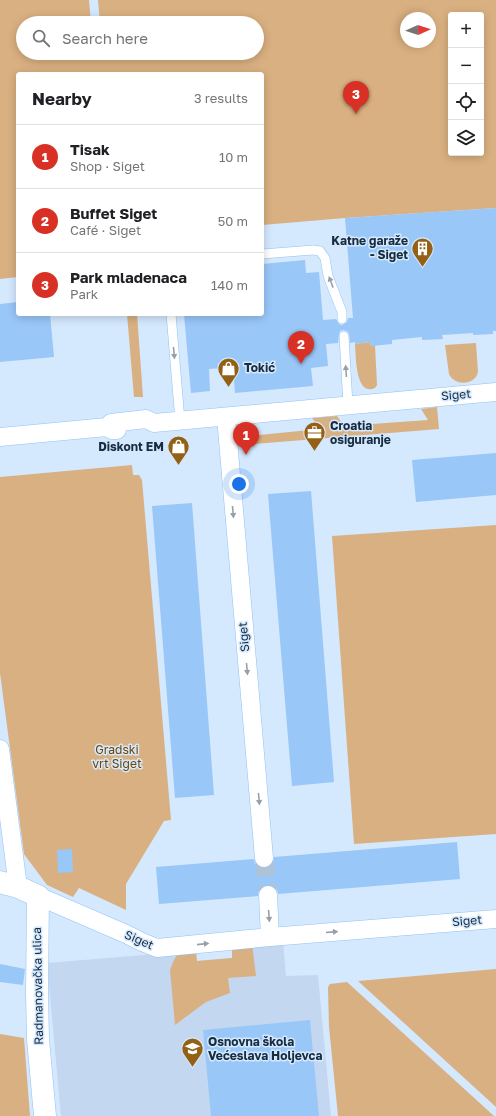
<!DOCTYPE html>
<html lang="en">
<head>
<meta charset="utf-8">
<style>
  :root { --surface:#fff; --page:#f2f2f2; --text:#202124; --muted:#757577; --line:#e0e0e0; --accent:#d93025 }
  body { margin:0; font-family:"Golos Text",sans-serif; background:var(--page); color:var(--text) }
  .controls { position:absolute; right:12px; top:12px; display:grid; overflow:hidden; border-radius:4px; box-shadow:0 2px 10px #0003 }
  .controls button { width:36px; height:36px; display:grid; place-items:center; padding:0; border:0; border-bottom:1px solid var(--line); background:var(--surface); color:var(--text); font:20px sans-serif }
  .compass { position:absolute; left:400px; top:12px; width:36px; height:36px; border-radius:50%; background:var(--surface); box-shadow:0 2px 10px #0003; rotate:87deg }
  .you { position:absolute; left:239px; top:484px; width:14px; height:14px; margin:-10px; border:3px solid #fff; border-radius:50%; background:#1a73e8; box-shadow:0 0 0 6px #1a73e833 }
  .badge { display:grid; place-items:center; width:26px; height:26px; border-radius:50%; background:var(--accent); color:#fff; font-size:13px; font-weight:700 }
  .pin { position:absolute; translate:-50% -33px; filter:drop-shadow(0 1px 2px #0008) }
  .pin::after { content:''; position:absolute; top:21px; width:14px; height:12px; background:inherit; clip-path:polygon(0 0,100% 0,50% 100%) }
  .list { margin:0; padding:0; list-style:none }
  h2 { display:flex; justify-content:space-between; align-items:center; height:52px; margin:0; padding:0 16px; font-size:17px }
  h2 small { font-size:13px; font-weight:400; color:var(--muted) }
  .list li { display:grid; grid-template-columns:26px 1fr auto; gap:12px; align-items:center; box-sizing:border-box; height:64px; padding:0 16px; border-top:1px solid var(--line) }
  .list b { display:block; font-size:15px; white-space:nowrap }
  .list p { margin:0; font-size:13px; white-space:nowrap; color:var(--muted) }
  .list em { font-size:13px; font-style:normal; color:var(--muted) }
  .icon { flex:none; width:22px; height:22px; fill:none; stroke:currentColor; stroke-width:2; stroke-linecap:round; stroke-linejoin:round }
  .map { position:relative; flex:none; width:496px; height:1116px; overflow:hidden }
  .search { position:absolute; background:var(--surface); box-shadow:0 2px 10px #0003; left:16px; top:16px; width:248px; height:44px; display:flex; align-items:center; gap:10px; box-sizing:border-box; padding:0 14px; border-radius:22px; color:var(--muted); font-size:15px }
  .panel { position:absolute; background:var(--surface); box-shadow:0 2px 10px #0003; left:16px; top:72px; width:248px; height:244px; border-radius:4px }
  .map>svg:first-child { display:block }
  .built { fill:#c3d8f0 }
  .green { fill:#d9b081; fill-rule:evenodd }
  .building { fill:#99c7f8 }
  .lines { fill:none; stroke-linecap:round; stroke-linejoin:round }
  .street-tunnel { stroke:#aec2d8; stroke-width:18; stroke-dasharray:18 9; stroke-linecap:butt }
  .lane-casing { stroke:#91c2f7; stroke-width:10 }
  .street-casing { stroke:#91c2f7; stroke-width:19 }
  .secondary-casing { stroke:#91c2f7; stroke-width:23 }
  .lane { stroke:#fff; stroke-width:9 }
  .street { stroke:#fff; stroke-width:18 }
  .secondary { stroke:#fff; stroke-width:22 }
  .oneway { fill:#97a0a9 }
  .labels { text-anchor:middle; stroke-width:3; stroke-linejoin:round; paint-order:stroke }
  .poi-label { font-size:12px; font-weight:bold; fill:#182c40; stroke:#d4e8fe; text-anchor:start }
  .street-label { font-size:12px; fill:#182c40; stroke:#d4e8fe }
  .park-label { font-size:12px; fill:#6e4402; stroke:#d4e8fe }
</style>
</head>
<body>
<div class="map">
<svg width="496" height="1116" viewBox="0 0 496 1116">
  <rect width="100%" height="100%" fill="#d4e8fe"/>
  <path class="built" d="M283 941 286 976 318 975 331 1116H61L47 963 144 955 190 949 197 961 232 958V948Z"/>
  <path class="green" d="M0 0H89L91 23H23V53H257V23H100L98 0H496V208L345 218 262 225V74H18V277L0 279ZM451 15H481V153H451ZM406 18H430V42H406Z
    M127 314H137L143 397H134Z
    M370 342 371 346 375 345 377 385 375 388C355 397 356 355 355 344Z
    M476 343 478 372C475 386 454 386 449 374L445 345Z
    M437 407 439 429 231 446C234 435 237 425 251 424L259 435 320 429 312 418 337 416 344 426 428 420 421 409Z
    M132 465 133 475H139L142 480 171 820 164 821 126 884V910L79 888 73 897 47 885 24 854 0 673V477Z
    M496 525V834L354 844 332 536Z
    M252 943 256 976 228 978 230 993 206 1002 175 1025 170 970 173 962 177 955 196 951 197 961 232 958V948Z
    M496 969V1107L358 981Z
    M347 982 494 1116H338L329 1027 328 988 329 985 330 984Z
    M0 1034 24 1038 30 1116H0Z"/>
  <path class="building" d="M496 208V331H493V334L473 335V333L442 335 443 339 422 340V337L392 340V344L371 346 370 342 355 344V342L350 343 349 333 347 331 343 330 340 331 339 334 338 343 326 344 328 366 311 368 313 386 235 393 233 367 209 369 210 391 191 393 184 314H262V264L305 260 306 273 319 272 323 320 336 319 339 324 342 325 347 322 348 318H353L345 218Z
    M18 302V314H50L54 357 0 362V304Z
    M496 453V495L416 502 412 460Z
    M311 491 334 782 292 786 268 494Z
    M192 503 214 795 175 798 152 506Z
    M457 842 460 879 278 894 277 889 273 886 267 885 262 886 259 890 258 896 159 904 156 867 254 859 255 864 259 867 265 868 270 867 273 863 274 857Z
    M72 849 73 872 58 873 57 850Z
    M0 964 25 969 23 985 0 982Z
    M310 1020 319 1116H211L203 1030Z"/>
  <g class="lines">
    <path class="street-tunnel" d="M264 858 268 895"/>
    <defs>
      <path id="lane" d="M262 254 313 250 320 251 325 258 328 276 342 312V319
        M171 314 180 421
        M344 336 348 405"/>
      <path id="street" d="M226 417 264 858
        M107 427 111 423 146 419 154 423 496 392
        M0 437 107 427 112 430H117
        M0 749 18 887
        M268 895 270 937
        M38 896 126 934 142 942 157 948 270 937 496 919"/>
      <path id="secondary" d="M0 882 18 887 38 896 37 993 38 1039 45 1116"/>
    </defs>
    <use href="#lane" class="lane-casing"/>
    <use href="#street" class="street-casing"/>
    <use href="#secondary" class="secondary-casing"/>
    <use href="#lane" class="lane"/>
    <use href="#street" class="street"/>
    <use href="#secondary" class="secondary"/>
  </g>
  <defs><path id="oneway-solid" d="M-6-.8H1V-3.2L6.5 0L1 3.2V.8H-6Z"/></defs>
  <g class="oneway">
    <use href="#oneway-solid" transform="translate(331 282) rotate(-110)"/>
    <use href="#oneway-solid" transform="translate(174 353) rotate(85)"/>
    <use href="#oneway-solid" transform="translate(346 371) rotate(-94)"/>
    <use href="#oneway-solid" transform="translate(233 512) rotate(85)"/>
    <use href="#oneway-solid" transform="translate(247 669) rotate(85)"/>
    <use href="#oneway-solid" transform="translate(259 799) rotate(85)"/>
    <use href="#oneway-solid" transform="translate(269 916) rotate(86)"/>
    <use href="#oneway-solid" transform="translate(332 932) rotate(-5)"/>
    <use href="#oneway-solid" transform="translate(203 944) rotate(-6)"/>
  </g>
  <defs>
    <symbol id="building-pin" viewBox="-11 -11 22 30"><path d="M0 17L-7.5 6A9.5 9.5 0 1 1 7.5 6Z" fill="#946014" stroke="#d4e8fe"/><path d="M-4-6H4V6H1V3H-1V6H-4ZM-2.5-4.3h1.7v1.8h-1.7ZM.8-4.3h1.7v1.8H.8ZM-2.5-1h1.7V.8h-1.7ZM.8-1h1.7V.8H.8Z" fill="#fff"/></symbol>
    <symbol id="shop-pin" viewBox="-11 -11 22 30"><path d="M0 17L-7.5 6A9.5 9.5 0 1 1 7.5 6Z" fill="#946014" stroke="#d4e8fe"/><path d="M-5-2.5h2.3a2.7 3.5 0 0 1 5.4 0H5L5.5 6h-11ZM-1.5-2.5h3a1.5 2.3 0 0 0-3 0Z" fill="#fff"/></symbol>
    <symbol id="office-pin" viewBox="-11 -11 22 30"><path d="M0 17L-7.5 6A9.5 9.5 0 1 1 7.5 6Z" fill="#946014" stroke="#d4e8fe"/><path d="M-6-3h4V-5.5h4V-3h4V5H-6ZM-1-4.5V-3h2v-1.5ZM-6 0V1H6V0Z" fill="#fff"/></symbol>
    <symbol id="school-pin" viewBox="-11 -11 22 30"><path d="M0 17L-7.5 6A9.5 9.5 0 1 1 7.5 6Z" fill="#946014" stroke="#d4e8fe"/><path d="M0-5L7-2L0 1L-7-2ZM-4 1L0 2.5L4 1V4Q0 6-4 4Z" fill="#fff"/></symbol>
  </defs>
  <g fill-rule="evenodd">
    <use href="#building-pin" x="410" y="236" width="25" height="34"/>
    <use href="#shop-pin" x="216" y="356" width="25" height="34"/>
    <use href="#office-pin" x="302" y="420" width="25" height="34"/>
    <use href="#shop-pin" x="166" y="434" width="25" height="34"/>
    <use href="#school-pin" x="180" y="1036" width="25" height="34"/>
  </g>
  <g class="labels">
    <g class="poi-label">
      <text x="408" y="245" text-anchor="end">Katne garaže<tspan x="408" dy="14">- Siget</tspan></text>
      <text x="244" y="372">Tokić</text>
      <text x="330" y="430">Croatia<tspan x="330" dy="14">osiguranje</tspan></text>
      <text x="164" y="451" text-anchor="end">Diskont EM</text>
      <text x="208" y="1046">Osnovna škola<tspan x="208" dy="14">Većeslava Holjevca</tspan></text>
    </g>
    <g class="street-label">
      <text transform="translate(456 395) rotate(-5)" y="4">Siget</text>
      <text transform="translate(244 637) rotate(-95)" y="4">Siget</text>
      <text transform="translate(467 921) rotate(-5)" y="4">Siget</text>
      <text transform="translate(139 940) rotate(23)" y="4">Siget</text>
      <text transform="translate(38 986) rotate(-91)" y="4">Radmanovačka ulica</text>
    </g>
    <g class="park-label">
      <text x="117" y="754">Gradski<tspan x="117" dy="14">vrt Siget</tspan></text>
    </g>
  </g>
</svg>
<div class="controls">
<button>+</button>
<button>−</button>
<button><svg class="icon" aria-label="locate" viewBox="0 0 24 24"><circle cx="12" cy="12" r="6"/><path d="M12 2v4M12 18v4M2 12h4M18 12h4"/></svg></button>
<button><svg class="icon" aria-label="layers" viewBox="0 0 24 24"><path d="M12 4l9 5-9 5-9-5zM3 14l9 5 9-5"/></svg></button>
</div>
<svg class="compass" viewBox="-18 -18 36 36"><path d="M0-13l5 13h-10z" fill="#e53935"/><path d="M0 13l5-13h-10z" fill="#757577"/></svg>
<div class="you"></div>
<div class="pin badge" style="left:246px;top:455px">1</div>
<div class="pin badge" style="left:301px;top:364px">2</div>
<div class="pin badge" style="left:356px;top:114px">3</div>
<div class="search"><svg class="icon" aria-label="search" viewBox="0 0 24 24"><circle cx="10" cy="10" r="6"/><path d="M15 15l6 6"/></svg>Search here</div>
<section class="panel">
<h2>Nearby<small>3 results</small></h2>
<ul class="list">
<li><span class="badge">1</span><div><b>Tisak</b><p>Shop · Siget</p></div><em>10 m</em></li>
<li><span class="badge">2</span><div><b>Buffet Siget</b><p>Café · Siget</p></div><em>50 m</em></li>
<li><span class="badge">3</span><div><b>Park mladenaca</b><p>Park</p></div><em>140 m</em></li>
</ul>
</section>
</div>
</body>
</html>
